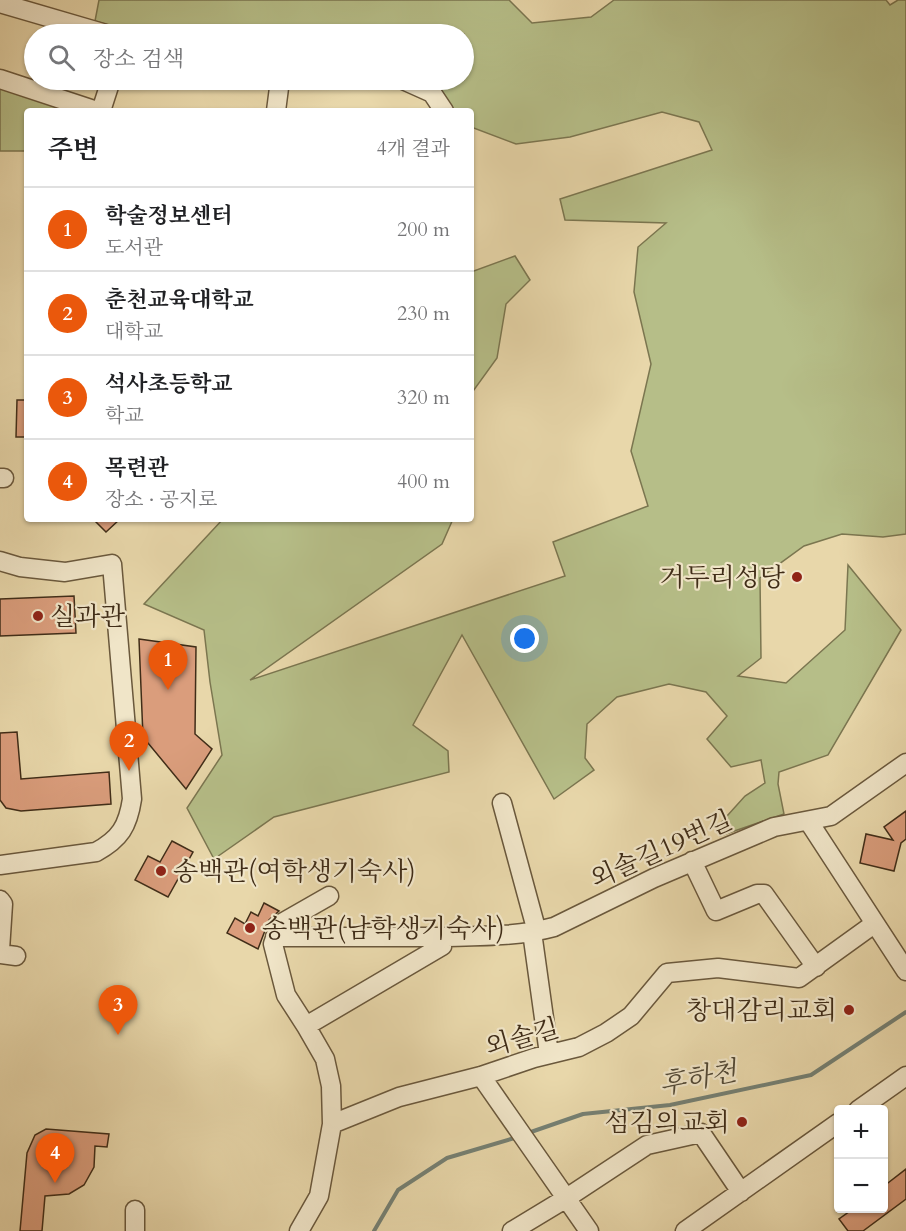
<!DOCTYPE html>
<html lang="ko">
<head>
<meta charset="utf-8">
<style>
  :root { --surface:#fff; --page:#f2f2f2; --text:#202124; --muted:#757577; --line:#e0e0e0; --accent:#ea580c }
  body { margin:0; font-family:Cardo,"Noto Serif KR",serif; background:var(--page); color:var(--text) }
  .controls { position:absolute; right:18px; bottom:18px; display:grid; overflow:hidden; border-radius:6px; box-shadow:0 2px 4px #0004 }
  .controls button { width:54px; height:54px; display:grid; place-items:center; padding:0; border:0; border-bottom:2px solid var(--line); background:var(--surface); color:var(--text); font:30px sans-serif }
  .you { position:absolute; left:525px; top:639px; width:21px; height:21px; margin:-15px; border:4px solid #fff; border-radius:50%; background:#1a73e8; box-shadow:0 0 0 9px #1a73e833 }
  .badge { display:grid; place-items:center; width:39px; height:39px; border-radius:50%; background:var(--accent); color:#fff; font-size:20px; font-weight:700 }
  .pin { position:absolute; translate:-50% -50px; filter:drop-shadow(0 2px 3px #0008) }
  .pin::after { content:''; position:absolute; top:32px; width:21px; height:18px; background:inherit; clip-path:polygon(0 0,100% 0,50% 100%) }
  .list { margin:0; padding:0; list-style:none }
  h2 { display:flex; justify-content:space-between; align-items:center; height:78px; margin:0; padding:0 24px; font-size:26px }
  h2 small { font-size:20px; font-weight:400; color:var(--muted) }
  .list li { display:grid; grid-template-columns:39px 1fr auto; gap:18px; align-items:center; box-sizing:border-box; height:84px; padding:0 24px; border-top:2px solid var(--line) }
  .list b { display:block; font-size:22px; white-space:nowrap }
  .list p { margin:0; font-size:20px; white-space:nowrap; color:var(--muted) }
  .list em { font-size:20px; font-style:normal; color:var(--muted) }
  .icon { flex:none; width:33px; height:33px; fill:none; stroke:currentColor; stroke-width:2; stroke-linecap:round; stroke-linejoin:round }
  .map { position:relative; flex:none; width:906px; height:1231px; overflow:hidden }
  .search { position:absolute; background:var(--surface); box-shadow:0 2px 4px #0004; left:24px; top:24px; width:450px; height:66px; display:flex; align-items:center; gap:15px; box-sizing:border-box; padding:0 21px; border-radius:33px; color:var(--muted); font-size:22px }
  .panel { position:absolute; background:var(--surface); box-shadow:0 2px 4px #0004; left:24px; top:108px; width:450px; height:414px; border-radius:6px }
  .map>svg:first-child { display:block }
  .green { fill:#b6be88; stroke:#7b7650; stroke-width:1.5 }
  .lines { fill:none; stroke-linecap:round; stroke-linejoin:round }
  .stream { stroke:#758073; stroke-width:4 }
  .building { fill:#da9d7c; stroke:#402d18; stroke-width:1.5 }
  .minor-casing { stroke:#6a583c; stroke-width:21 }
  .minor { stroke:#f0e5c8; stroke-width:18 }
  .poi-dot { fill:#8f2418; stroke:#f0e5c8; stroke-width:2 }
  .labels { text-anchor:middle; stroke-width:4.5; stroke-linejoin:round; paint-order:stroke }
  .poi-label { font-size:26px; fill:#402d18; stroke:#f0e5c8; text-anchor:end }
  .street-label { font-size:26px; fill:#402d18; stroke:#f0e5c8 }
  .water-label { font-size:27px; font-style:italic; fill:#524936; stroke:#f0e5c8 }
</style>
</head>
<body>
<div class="map">
<svg width="906" height="1231" viewBox="0 0 906 1231">
  <rect width="100%" height="100%" fill="#e8d7aa"/>
  <filter id="stains"><feTurbulence type="fractalNoise" baseFrequency=".00333" numOctaves="4"/><feColorMatrix values="0 0 0 0 .2 0 0 0 0 .09 0 0 0 0 .02 0 0 0 .5 -.17"/></filter>
  <radialGradient id="worn" r=".72"><stop offset=".6" stop-color="#630" stop-opacity="0"/><stop offset="1" stop-color="#630" stop-opacity=".3"/></radialGradient>
  <path class="green" d="M99 0H509L532 23 591 17 614 0H886L890 5 898 0H906V534L883 537 842 534 804 546 760 578 761 658 738 676 786 683 845 630 848 565 901 630 828 755 779 772 778 784 784 814 720 836 718 826 745 796 765 783 761 760 731 767 707 739 727 716 706 692 669 684 617 697 587 724 585 758 594 770 554 799 462 635 413 725 448 751 449 772 274 817 214 859 187 808 222 755 210 682 204 630 144 604 223 519H453L442 544 250 680 565 576 553 542 648 506 631 451 651 364 634 292 638 247 666 223 565 220 560 199 712 150 699 122 662 112 570 137 516 144 471 127V111H447L410 80H464V34H138L95 21Z
    M0 86 77 111H27V151H0Z
    M515 256 530 280 506 304 497 358 471 394V272Z"/>
  <g class="lines">
    <path class="stream" d="M528 1133 583 1114 670 1105 811 1075 906 1012
      M374 1231 398 1190 447 1158 518 1137"/>
  </g>
  <path class="building" d="M17 400H27V437H16Z
    M93 519H120L106 532Z
    M74 596 76 633 0 636V599Z
    M139 639 196 647 195 734 212 749 186 789 143 737Z
    M17 732 21 779 109 772 111 804 21 811 6 808 0 800V733Z
    M906 811V839L901 843 894 871 860 863 866 834 893 840 884 827Z
    M172 841 193 852 168 897 135 880 148 856 160 862Z
    M264 903 279 911 269 920 258 949 227 933 235 918 245 924 251 912 258 916Z
    M46 1129 109 1134 107 1147 95 1146 94 1167 84 1185 69 1194 45 1196 42 1231H20L27 1153 35 1135Z
    M906 1169V1199L863 1231H848L839 1219 853 1209H884V1186Z"/>
  <g class="lines">
    <defs>
      <path id="minor" d="M0 3 106 34
        M0 79 97 111
        M403 80 432 93 444 111
        M101 111 111 80
        M276 111 280 80
        M0 478H4
        M0 561 20 567 65 572 112 564 132 799C128 826 120 839 96 852L0 865
        M502 803 537 932
        M809 822 906 971
        M692 861 716 911 757 894H764L816 967
        M0 900 3 904 0 950
        M532 932 549 1054
        M275 937H440
        M0 954 16 956
        M306 1026 286 995 273 944 280 924 329 896
        M481 1076 589 1231
        M858 1110 906 1076
        M332 1124 331 1086 325 1059 306 1026 442 946 440 937C478 936 517 937 554 927L654 878 774 827 831 816 906 763
        M135 1231V1210
        M299 1231 319 1196 332 1124 399 1097 481 1076 534 1058 579 1047 606 1033 631 1016 667 973 718 968 799 978 874 924
        M512 1231 565 1199 647 1145 701 1133 741 1192
        M685 1231 838 1123"/>
    </defs>
    <use href="#minor" class="minor-casing"/>
    <use href="#minor" class="minor"/>
  </g>
  <g class="poi-dot">
    <circle cx="797" cy="577" r="6"/>
    <circle cx="38" cy="616" r="6"/>
    <circle cx="161" cy="871" r="6"/>
    <circle cx="250" cy="928" r="6"/>
    <circle cx="849" cy="1010" r="6"/>
    <circle cx="742" cy="1122" r="6"/>
  </g>
  <g class="labels">
    <g class="poi-label">
      <text x="785" y="586">거두리성당</text>
      <text x="50" y="625" text-anchor="start">실과관</text>
      <text x="173" y="880" text-anchor="start">송백관(여학생기숙사)</text>
      <text x="262" y="937" text-anchor="start">송백관(남학생기숙사)</text>
      <text x="837" y="1019">창대감리교회</text>
      <text x="730" y="1131">섬김의교회</text>
    </g>
    <g class="street-label">
      <text transform="translate(661 849) rotate(-24)" y="9">외솔길19번길</text>
      <text transform="translate(522 1037) rotate(-16)" y="9">외솔길</text>
    </g>
    <g class="water-label">
      <text transform="translate(698 1078) rotate(-11)" y="9">후하천</text>
    </g>
  </g>
  <rect width="100%" height="100%" filter="url(#stains)"/>
  <rect width="100%" height="100%" fill="url(#worn)"/>
</svg>
<div class="controls">
<button>+</button>
<button>−</button>
</div>
<div class="you"></div>
<div class="pin badge" style="left:168px;top:690px">1</div>
<div class="pin badge" style="left:129px;top:771px">2</div>
<div class="pin badge" style="left:118px;top:1035px">3</div>
<div class="pin badge" style="left:55px;top:1183px">4</div>
<div class="search"><svg class="icon" aria-label="search" viewBox="0 0 24 24"><circle cx="10" cy="10" r="6"/><path d="M15 15l6 6"/></svg>장소 검색</div>
<section class="panel">
<h2>주변<small>4개 결과</small></h2>
<ul class="list">
<li><span class="badge">1</span><div><b>학술정보센터</b><p>도서관</p></div><em>200 m</em></li>
<li><span class="badge">2</span><div><b>춘천교육대학교</b><p>대학교</p></div><em>230 m</em></li>
<li><span class="badge">3</span><div><b>석사초등학교</b><p>학교</p></div><em>320 m</em></li>
<li><span class="badge">4</span><div><b>목련관</b><p>장소 · 공지로</p></div><em>400 m</em></li>
</ul>
</section>
</div>
</body>
</html>
